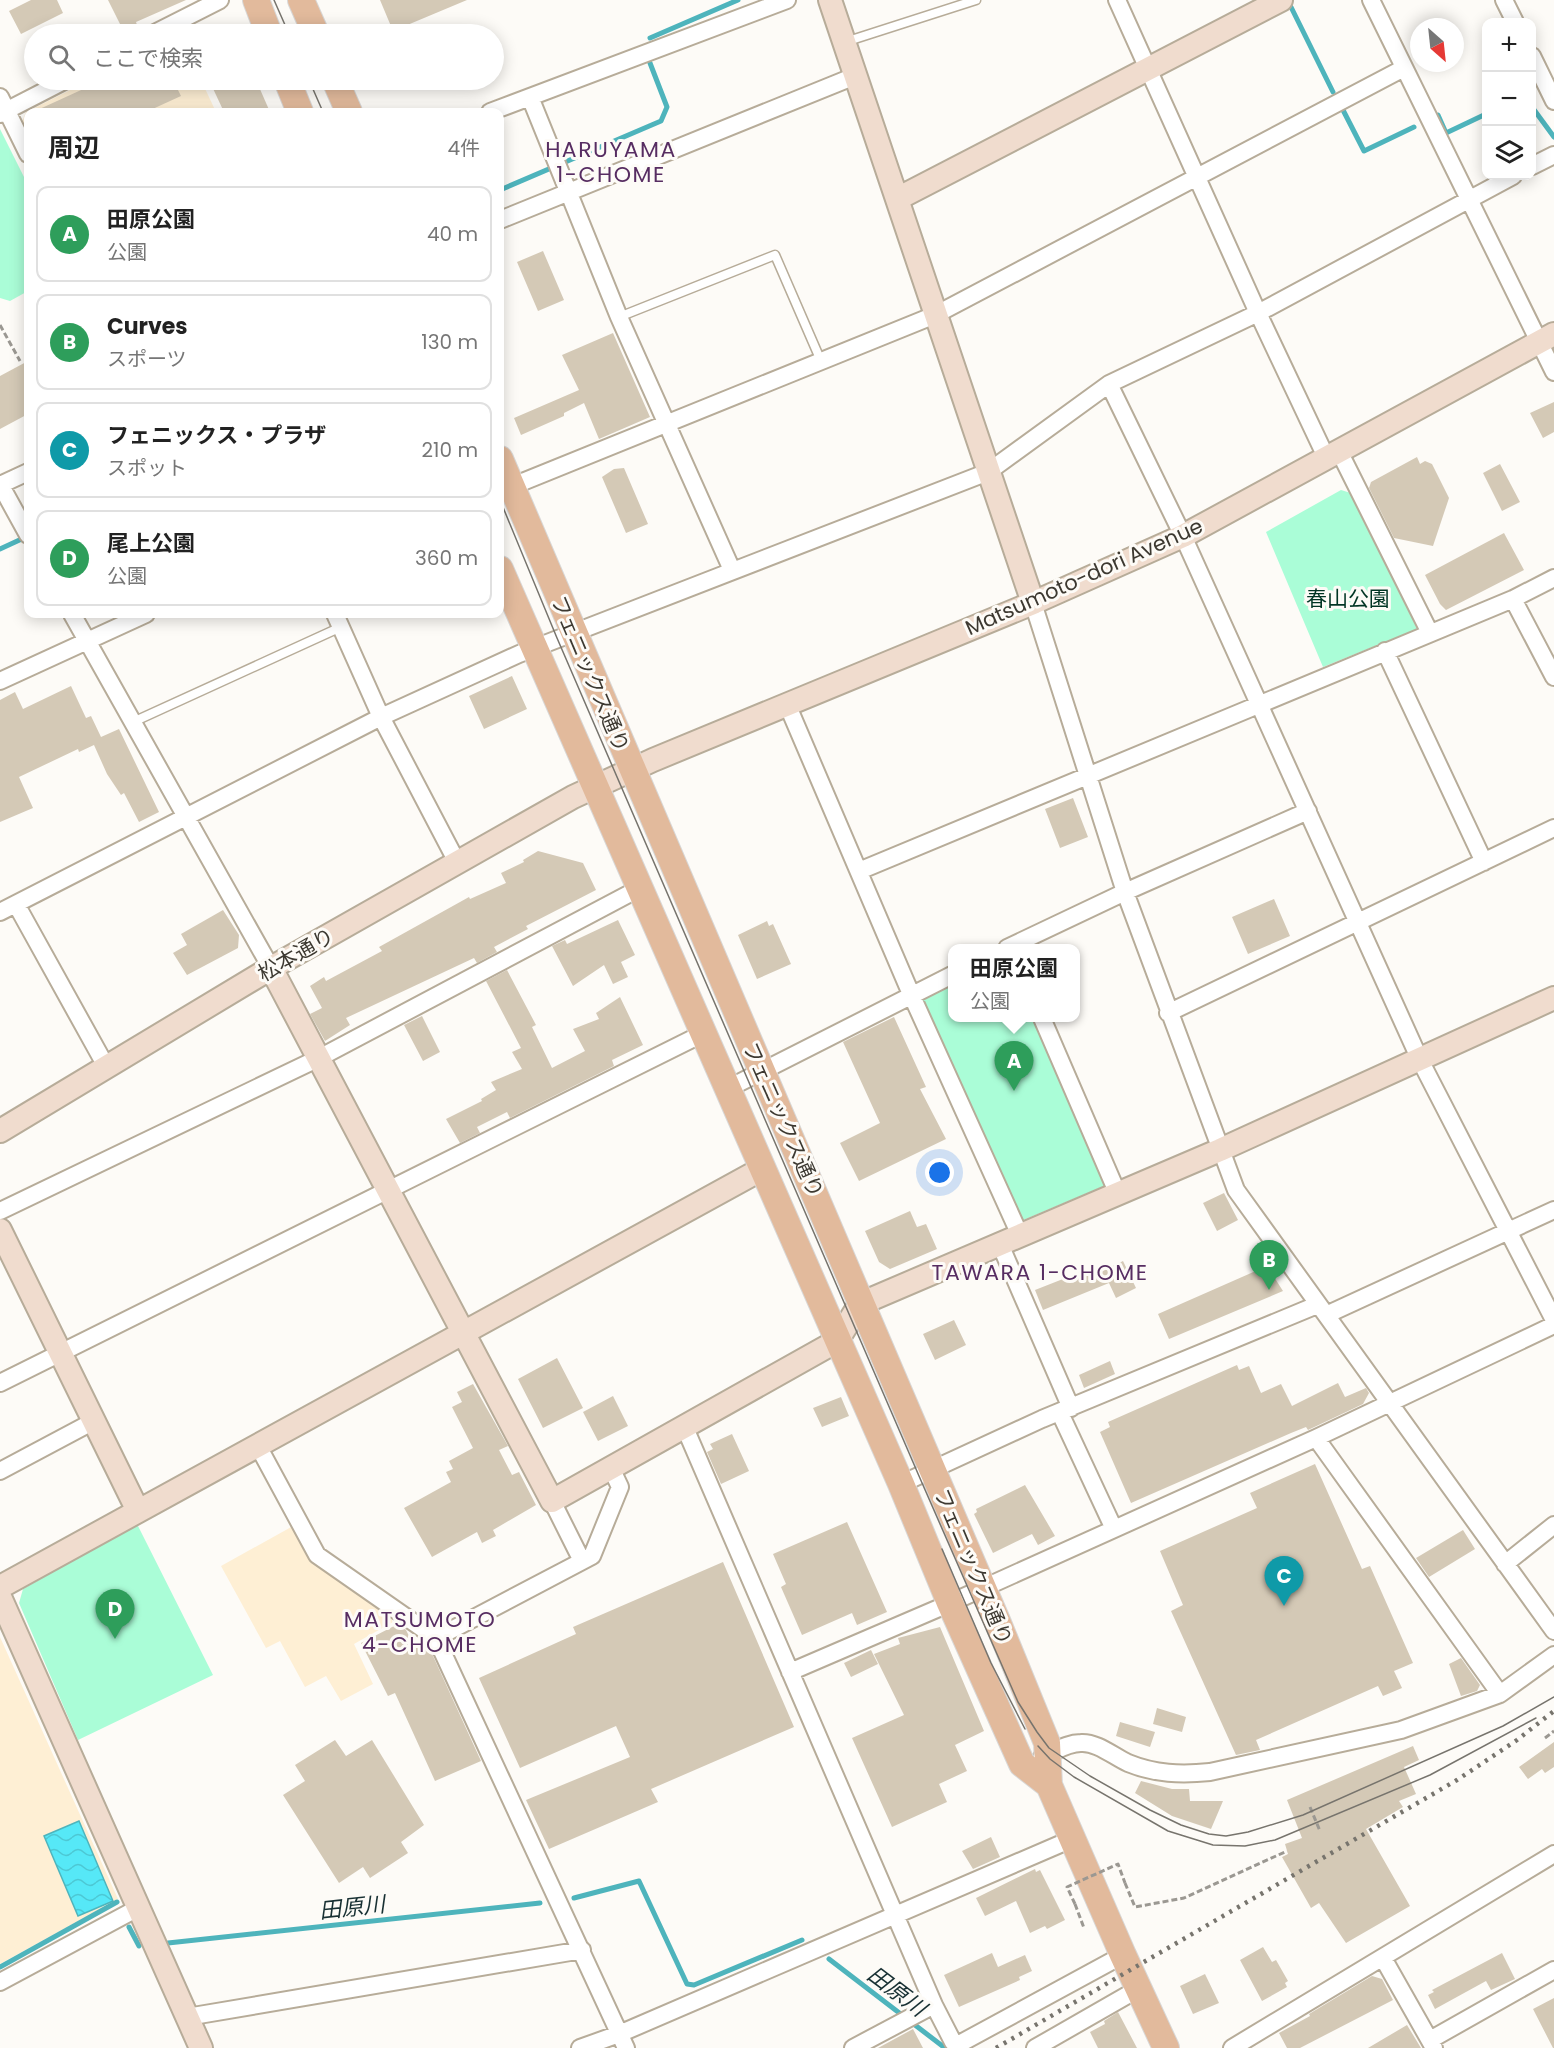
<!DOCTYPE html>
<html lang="ja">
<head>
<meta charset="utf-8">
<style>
  :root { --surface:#fff; --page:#f2f2f2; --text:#222; --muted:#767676; --line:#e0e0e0; --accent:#111827 }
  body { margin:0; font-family:Poppins,"Noto Sans JP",sans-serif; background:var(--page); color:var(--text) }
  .controls { position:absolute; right:18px; top:18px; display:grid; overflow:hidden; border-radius:12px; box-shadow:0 3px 15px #0003 }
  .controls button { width:54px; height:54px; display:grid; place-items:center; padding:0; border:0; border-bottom:2px solid var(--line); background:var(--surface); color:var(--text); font:30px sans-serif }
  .compass { position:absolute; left:1410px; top:18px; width:54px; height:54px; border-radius:50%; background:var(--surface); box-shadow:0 3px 15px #0003; rotate:153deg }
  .you { position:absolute; left:940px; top:1173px; width:21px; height:21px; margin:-15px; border:4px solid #fff; border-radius:50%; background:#1a73e8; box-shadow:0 0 0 9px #1a73e833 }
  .badge { display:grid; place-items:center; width:39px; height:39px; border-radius:50%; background:var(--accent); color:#fff; font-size:20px; font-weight:700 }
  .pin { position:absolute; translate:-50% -50px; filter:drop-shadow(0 2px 3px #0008) }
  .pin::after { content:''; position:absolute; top:32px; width:21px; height:18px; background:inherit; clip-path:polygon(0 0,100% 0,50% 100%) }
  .popup { position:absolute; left:948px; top:944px; width:132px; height:78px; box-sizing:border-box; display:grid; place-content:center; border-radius:12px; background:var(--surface); filter:drop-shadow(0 2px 4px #0005); font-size:20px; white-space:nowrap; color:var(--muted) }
  .popup b { font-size:22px; color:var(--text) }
  .popup::after { content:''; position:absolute; left:50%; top:100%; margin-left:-12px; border:12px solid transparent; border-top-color:var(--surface) }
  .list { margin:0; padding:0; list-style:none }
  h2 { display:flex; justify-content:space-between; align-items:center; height:78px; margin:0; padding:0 24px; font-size:26px }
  h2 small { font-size:20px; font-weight:400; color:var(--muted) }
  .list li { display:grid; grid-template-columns:39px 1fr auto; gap:18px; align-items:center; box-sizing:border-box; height:96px; margin:0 12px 12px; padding:0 12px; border:2px solid var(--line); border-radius:12px }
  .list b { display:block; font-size:22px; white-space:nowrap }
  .list p { margin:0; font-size:20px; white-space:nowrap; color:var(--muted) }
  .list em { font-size:20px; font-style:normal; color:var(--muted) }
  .icon { flex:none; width:33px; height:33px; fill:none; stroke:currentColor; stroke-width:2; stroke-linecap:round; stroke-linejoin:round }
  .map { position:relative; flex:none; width:1554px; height:2048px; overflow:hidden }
  .search { position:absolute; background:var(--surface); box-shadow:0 3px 15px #0003; left:24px; top:24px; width:480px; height:66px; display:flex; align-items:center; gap:15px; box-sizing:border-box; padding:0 21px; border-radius:33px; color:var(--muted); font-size:22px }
  .panel { position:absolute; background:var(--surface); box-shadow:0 3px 15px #0003; left:24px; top:108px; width:480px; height:510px; border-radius:12px }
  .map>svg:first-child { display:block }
  .built { fill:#feefd4 }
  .green { fill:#aafdd7 }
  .water { fill:url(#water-waves); stroke:#4eb4bc; stroke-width:1.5 }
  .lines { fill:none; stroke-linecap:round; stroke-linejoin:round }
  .stream { stroke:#4eb4bc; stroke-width:5 }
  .building { fill:#d4c9b6 }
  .lane-casing { stroke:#b7ac99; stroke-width:11 }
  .street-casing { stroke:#b7ac99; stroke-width:20 }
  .secondary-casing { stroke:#b7ac99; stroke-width:26 }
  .primary-casing { stroke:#d8d7d6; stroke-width:28 }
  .path { stroke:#9b9892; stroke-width:3; stroke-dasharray:6 3; stroke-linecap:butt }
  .lane { stroke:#fff; stroke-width:8 }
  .street { stroke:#fff; stroke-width:16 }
  .secondary { stroke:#f0dcce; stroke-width:22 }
  .primary { stroke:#e2ba9c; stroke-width:26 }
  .tram { stroke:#77746d; stroke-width:1.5 }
  .rail { stroke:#77746d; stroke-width:4.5; stroke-dasharray:3 6; stroke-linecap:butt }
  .path-bridge { stroke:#9b9892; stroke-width:3; stroke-dasharray:6 3; stroke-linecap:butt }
  .labels { text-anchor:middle; stroke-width:6; stroke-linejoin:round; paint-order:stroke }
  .street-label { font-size:21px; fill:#3d3931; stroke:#fdfbf7 }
  .park-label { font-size:21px; fill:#013524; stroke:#fdfbf7 }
  .neighbourhood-label { font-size:22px; letter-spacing:1.5px; fill:#572d62; stroke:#fdfbf7 }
  .water-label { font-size:22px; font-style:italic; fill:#183033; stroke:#fdfbf7 }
</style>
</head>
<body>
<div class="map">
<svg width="1554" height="2048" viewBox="0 0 1554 2048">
  <defs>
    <pattern id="water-waves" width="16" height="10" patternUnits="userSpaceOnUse" patternTransform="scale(1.5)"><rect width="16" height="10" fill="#56e8f7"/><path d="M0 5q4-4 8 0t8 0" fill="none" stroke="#4cc8d4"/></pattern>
  </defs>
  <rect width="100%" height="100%" fill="#fdfbf7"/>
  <path class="built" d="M90 80H201L216 112H28V136L22 122 26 112Z
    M293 1526 383 1603 393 1622 354 1644 373 1684 341 1701 326 1676 305 1687 280 1641 266 1648 221 1566Z
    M0 1637 118 1899 0 1964Z"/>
  <path class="green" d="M0 129 28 185V291L10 301 0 298Z
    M1341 490 1354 494 1417 629 1323 667 1266 532Z
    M952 980V1018H1036L1104 1186 1021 1221 919 996Z
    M137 1524 213 1675 78 1740 19 1603 23 1589Z"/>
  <path class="water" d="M79 1821 113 1901 78 1916 44 1836Z"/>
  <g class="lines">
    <path class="stream" d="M1291 7 1333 92
      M650 38 738 0
      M1532 107 1554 137
      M1343 110 1364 151 1414 127
      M1438 115 1446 133 1486 114
      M500 190 661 121 667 107 650 63
      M0 549 26 537
      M574 1898 639 1881 687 1984 694 1985 802 1940
      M129 1927 139 1946
      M168 1943 540 1903
      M829 1959 945 2048
      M0 1967 117 1902"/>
  </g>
  <path class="building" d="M31 0H57L63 13 21 34 9 11Z
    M108 0H186L136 22 138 28 125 34Z
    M380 0H467L393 31Z
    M103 80H173L181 96 146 112H33Z
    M209 80H256L270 112H224Z
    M543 251 564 300 538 311 517 262Z
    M613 333 650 417 599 439 584 403 564 413V416L521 435 514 418 579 390 562 355Z
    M28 361V414L0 429V376Z
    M1554 402V432L1543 438 1530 413Z
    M1417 457 1420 464 1425 461 1432 464 1449 498 1433 546 1394 538 1369 488 1371 482Z
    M1500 464 1520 502 1502 511 1483 473Z
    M624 468 648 524 626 533 602 477 614 469Z
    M1504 533 1524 570 1446 610 1440 604 1425 575Z
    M512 676 527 709 484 729 469 696Z
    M71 686 86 718 91 716 101 737 119 729 159 812 139 822 124 793 121 795 107 774 94 745 79 752 78 749 19 777 33 808 0 822V700L15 692 23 709Z
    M1073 798 1088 837 1060 848 1045 809Z
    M538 851 583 863 596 890 526 926 528 929 494 947 497 952 477 963 474 958 346 1018 350 1025 325 1041 310 1014 322 1008 310 986 324 977 326 981 382 951 379 947 469 897 470 899 506 883 501 873 524 862 523 860Z
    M1274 899 1290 936 1248 954 1232 917Z
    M223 910 239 935 238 948 187 975 173 953 187 945 181 934Z
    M618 920 635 955 621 962 628 977 613 984 604 965 573 986 552 946 565 940 567 944Z
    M767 921 769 926 773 924 791 964 757 979 738 935Z
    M507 970 536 1025 532 1027 552 1068 585 1051 573 1029 599 1019 596 1013 620 997 643 1045 612 1060 614 1066 510 1118 507 1112 477 1127 480 1133 460 1143 446 1119 482 1101 481 1099 496 1090 491 1082 522 1069 512 1052 521 1048 486 981Z
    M422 1016 440 1052 423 1061 404 1025Z
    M894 1017 926 1087 920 1089 946 1139 859 1181 840 1143 880 1123 843 1042Z
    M1224 1193 1238 1220 1217 1231 1203 1203Z
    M910 1211 917 1227 926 1224 937 1249 890 1269 879 1262 865 1231Z
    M1123 1261 1136 1288 1116 1298 1109 1283 1043 1310 1035 1290 1096 1266 1099 1273Z
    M1267 1266 1283 1291 1169 1339 1158 1314Z
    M954 1320 966 1345 935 1360 923 1334Z
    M557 1358 583 1408 543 1428 518 1379Z
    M1110 1361 1115 1374 1084 1388 1079 1375Z
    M1237 1365 1239 1370 1249 1366 1261 1393 1281 1384 1292 1406 1338 1383 1345 1397 1366 1388 1369 1393 1363 1404 1308 1430 1306 1427 1291 1433 1131 1503 1100 1432 1110 1427 1108 1422Z
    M473 1384 508 1446 499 1450 512 1475 519 1472 536 1505 493 1530 496 1536 482 1543 477 1532 432 1557 404 1508 451 1482 446 1472 453 1469 449 1461 473 1448 452 1407 462 1402 457 1392Z
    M613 1396 628 1426 598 1441 583 1412Z
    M841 1397 849 1416 822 1427 813 1408Z
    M732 1434 749 1471 721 1484 707 1452 713 1449 710 1444Z
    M1315 1464 1362 1569 1370 1566 1413 1663 1394 1671 1402 1688 1383 1696 1378 1686 1256 1740 1260 1750 1236 1755 1171 1611 1183 1605 1160 1551 1257 1508 1250 1493Z
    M1025 1485 1055 1536 1038 1545 1032 1534 993 1553 974 1514 977 1512 976 1509Z
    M847 1522 887 1612 857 1625 852 1613 802 1635 781 1587 786 1584 773 1554Z
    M1463 1530 1475 1549 1429 1577 1416 1558Z
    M723 1562 794 1727 651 1789 658 1802 549 1849 526 1800 630 1757 616 1726 520 1768 479 1678 576 1634 573 1627Z
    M398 1624 406 1630 414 1646 422 1641 428 1645 481 1761 435 1781 395 1693 388 1696 361 1643Z
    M940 1627 984 1731 955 1745 967 1771 939 1784 947 1802 892 1827 852 1738 904 1715 874 1654 900 1644 898 1638Z
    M871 1650 878 1664 851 1677 844 1663Z
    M1461 1658 1480 1685 1477 1691 1461 1696 1449 1664Z
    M1157 1708 1186 1717 1182 1732 1153 1724Z
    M1120 1722 1155 1732 1150 1747 1116 1736Z
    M335 1740 346 1756 372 1740 424 1825 401 1842 408 1853 370 1878 363 1867 339 1883 283 1795 305 1781 295 1765Z
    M1554 1742V1767L1545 1773 1542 1769 1528 1779 1519 1767Z
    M1413 1746 1419 1760 1404 1767 1416 1794 1399 1801 1403 1807 1366 1829 1410 1906 1346 1943 1319 1903 1311 1908 1282 1857 1288 1854 1285 1844 1302 1838 1287 1800Z
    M1141 1781 1172 1789H1189L1190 1801H1223L1211 1829 1172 1816 1135 1793Z
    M991 1837 1000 1857 973 1869 962 1851Z
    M1035 1869 1036 1872 1040 1870 1065 1920 1047 1929 1045 1926 1030 1933 1016 1901 985 1916 976 1898Z
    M1263 1947 1272 1962 1276 1960 1288 1981 1285 1983 1287 1987 1262 2001 1240 1960Z
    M992 1953 998 1967 1025 1955 1032 1971 1019 1977 1020 1980 959 2007 944 1975Z
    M1502 1953 1515 1979 1491 1990 1486 1981 1435 2009 1428 1995 1434 1992 1432 1990Z
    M1205 1974 1219 2003 1193 2014 1180 1986Z
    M1372 1976 1382 1979 1393 2000 1300 2048H1287L1279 2033 1310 2016 1309 2014Z
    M1554 1998V2048H1553L1533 2009Z
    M1118 2012 1137 2048H1098L1090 2032 1105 2024 1104 2021Z
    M1407 2025 1421 2048H1368Z
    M913 2029 923 2048H878Z"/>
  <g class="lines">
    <defs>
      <path id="lane" d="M845 42 976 0
        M341 88 359 80
        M619 317 775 255 821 361
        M133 722 341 627"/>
      <path id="street" d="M1117 0 1258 313 1326 457
        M1371 0 1554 372
        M1504 0 1515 22
        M153 34 220 0
        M1532 56 1554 101
        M0 97 28 154
        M530 97 619 317 732 570
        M490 112 787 0
        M0 114 66 80
        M1532 166 1554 155
        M500 220 855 76
        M1109 384 1183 536 1420 1060 1554 1320
        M1339 451 1430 633
        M0 484 28 535
        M0 485 28 472
        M510 487 935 315 1404 68
        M1513 599 1554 677
        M1033 603 1125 892 1236 1190 1554 1631
        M72 614 271 968
        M335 614 381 717 458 864
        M1385 651 1484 862
        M0 681 146 614
        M787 704 911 994 1019 1233
        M859 871 1513 599 1554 578
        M16 904 107 1068
        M0 912 381 717 519 654 988 472 1109 384 1258 313 1513 176
        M1007 948 1125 892 1308 811
        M1168 1013 1554 828
        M1042 1018 1117 1192
        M727 1089 952 975
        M0 1211 319 1058 640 888
        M999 1242 1071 1408
        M1326 1315 1554 1210
        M0 1383 702 1034
        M1060 1413 1114 1529
        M685 1428 934 2005 953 2042 961 2043 1123 1955
        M1316 1438 1500 1694
        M257 1444 317 1555 436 1638 626 2048
        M0 1471 94 1421
        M901 1484 1042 1419 1317 1305
        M552 1501 582 1561
        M1505 1564 1554 1525
        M436 1638 592 1556 620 1487 612 1470
        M790 1672 939 1608 1316 1438 1554 1325
        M1042 1757C1055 1752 1066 1743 1081 1743 1097 1742 1113 1756 1128 1763 1155 1774 1181 1775 1210 1772L1401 1730 1500 1694 1554 1655
        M1383 1958 1434 2048
        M0 1982 138 1908
        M187 2017 582 1950
        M1430 2040 1554 1970
        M580 2048 619 2034 1072 1839
        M853 2048 934 2005
        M1035 2048 1138 1989
        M1232 2048 1554 1854"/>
      <path id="secondary" d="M830 0 1033 603
        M897 199 1281 0
        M271 968 552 1501 837 1341 858 1307 874 1298 1220 1150 1554 998
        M0 1131 271 968 573 797 653 760 1033 603 1183 536 1554 334
        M0 1230 138 1511
        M0 1587 762 1169
        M0 1597 201 2048"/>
      <path id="primary" d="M256 0 269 34
        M301 0 316 34
        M287 80 300 112
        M335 80 349 112
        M500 459 998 1623 1047 1743 1049 1785 1123 1955 1166 2048
        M500 569 901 1484 950 1603 1022 1764 1049 1785"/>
    </defs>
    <use href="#lane" class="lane-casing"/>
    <use href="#street" class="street-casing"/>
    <use href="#secondary" class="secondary-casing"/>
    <use href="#primary" class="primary-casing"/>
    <path class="path" d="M0 325 20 361
      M1545 1738 1554 1731
      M1310 1807 1320 1831
      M1125 1883 1135 1907 1184 1898 1287 1851
      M1075 1904 1084 1928"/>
    <use href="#lane" class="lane"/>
    <use href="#street" class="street"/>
    <use href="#secondary" class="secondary"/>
    <use href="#primary" class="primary"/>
    <path class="tram" d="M274 0 289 34
      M309 80 323 112
      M500 500 557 638 919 1476 1018 1702 1037 1732 1049 1748 1090 1776 1150 1810 1181 1825 1209 1834 1226 1836 1248 1832 1303 1815 1503 1726 1554 1697
      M942 1549 991 1663 1025 1729
      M1038 1746 1050 1759 1074 1777 1168 1831 1213 1845 1245 1846 1275 1840 1430 1775 1536 1718"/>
    <path class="rail" d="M996 2048 1457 1780 1517 1740 1554 1711"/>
    <path class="path-bridge" d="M1075 1904 1067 1887 1118 1864 1125 1883"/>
  </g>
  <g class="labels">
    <g class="street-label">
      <text transform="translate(1084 577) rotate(-24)" y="7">Matsumoto-dori Avenue</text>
      <text transform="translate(590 674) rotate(67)" y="7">フェニックス通り</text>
      <text transform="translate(296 955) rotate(-30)" y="7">松本通り</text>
      <text transform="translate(783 1120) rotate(66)" y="7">フェニックス通り</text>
      <text transform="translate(973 1567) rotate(67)" y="7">フェニックス通り</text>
    </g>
    <g class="park-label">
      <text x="1348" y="606">春山公園</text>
    </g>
    <g class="neighbourhood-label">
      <text x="611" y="157">HARUYAMA<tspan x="611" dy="25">1-CHOME</tspan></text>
      <text x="1040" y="1280">TAWARA 1-CHOME</text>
      <text x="420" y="1627">MATSUMOTO<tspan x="420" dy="25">4-CHOME</tspan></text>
    </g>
    <g class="water-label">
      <text transform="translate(352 1907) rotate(-6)" y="8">田原川</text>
      <text transform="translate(897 1991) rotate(37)" y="8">田原川</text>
    </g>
  </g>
</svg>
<div class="controls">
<button>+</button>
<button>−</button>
<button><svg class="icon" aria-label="layers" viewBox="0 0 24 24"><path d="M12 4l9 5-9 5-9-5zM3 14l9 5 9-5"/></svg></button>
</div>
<svg class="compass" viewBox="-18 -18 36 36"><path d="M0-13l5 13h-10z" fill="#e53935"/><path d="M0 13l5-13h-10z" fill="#767676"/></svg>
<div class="you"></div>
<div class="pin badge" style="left:1014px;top:1091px;background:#2e9e5b">A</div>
<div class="popup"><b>田原公園</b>公園</div>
<div class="pin badge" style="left:1269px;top:1290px;background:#2e9e5b">B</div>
<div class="pin badge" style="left:1284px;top:1606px;background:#0f9aa8">C</div>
<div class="pin badge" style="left:115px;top:1639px;background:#2e9e5b">D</div>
<div class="search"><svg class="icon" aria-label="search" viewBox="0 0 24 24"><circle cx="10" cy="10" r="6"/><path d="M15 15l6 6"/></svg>ここで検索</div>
<section class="panel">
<h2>周辺<small>4件</small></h2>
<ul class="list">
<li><span class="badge" style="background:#2e9e5b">A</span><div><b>田原公園</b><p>公園</p></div><em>40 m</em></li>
<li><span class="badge" style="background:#2e9e5b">B</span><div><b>Curves</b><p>スポーツ</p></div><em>130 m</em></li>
<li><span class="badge" style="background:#0f9aa8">C</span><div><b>フェニックス・プラザ</b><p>スポット</p></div><em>210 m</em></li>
<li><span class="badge" style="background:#2e9e5b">D</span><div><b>尾上公園</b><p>公園</p></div><em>360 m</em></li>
</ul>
</section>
</div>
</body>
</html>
